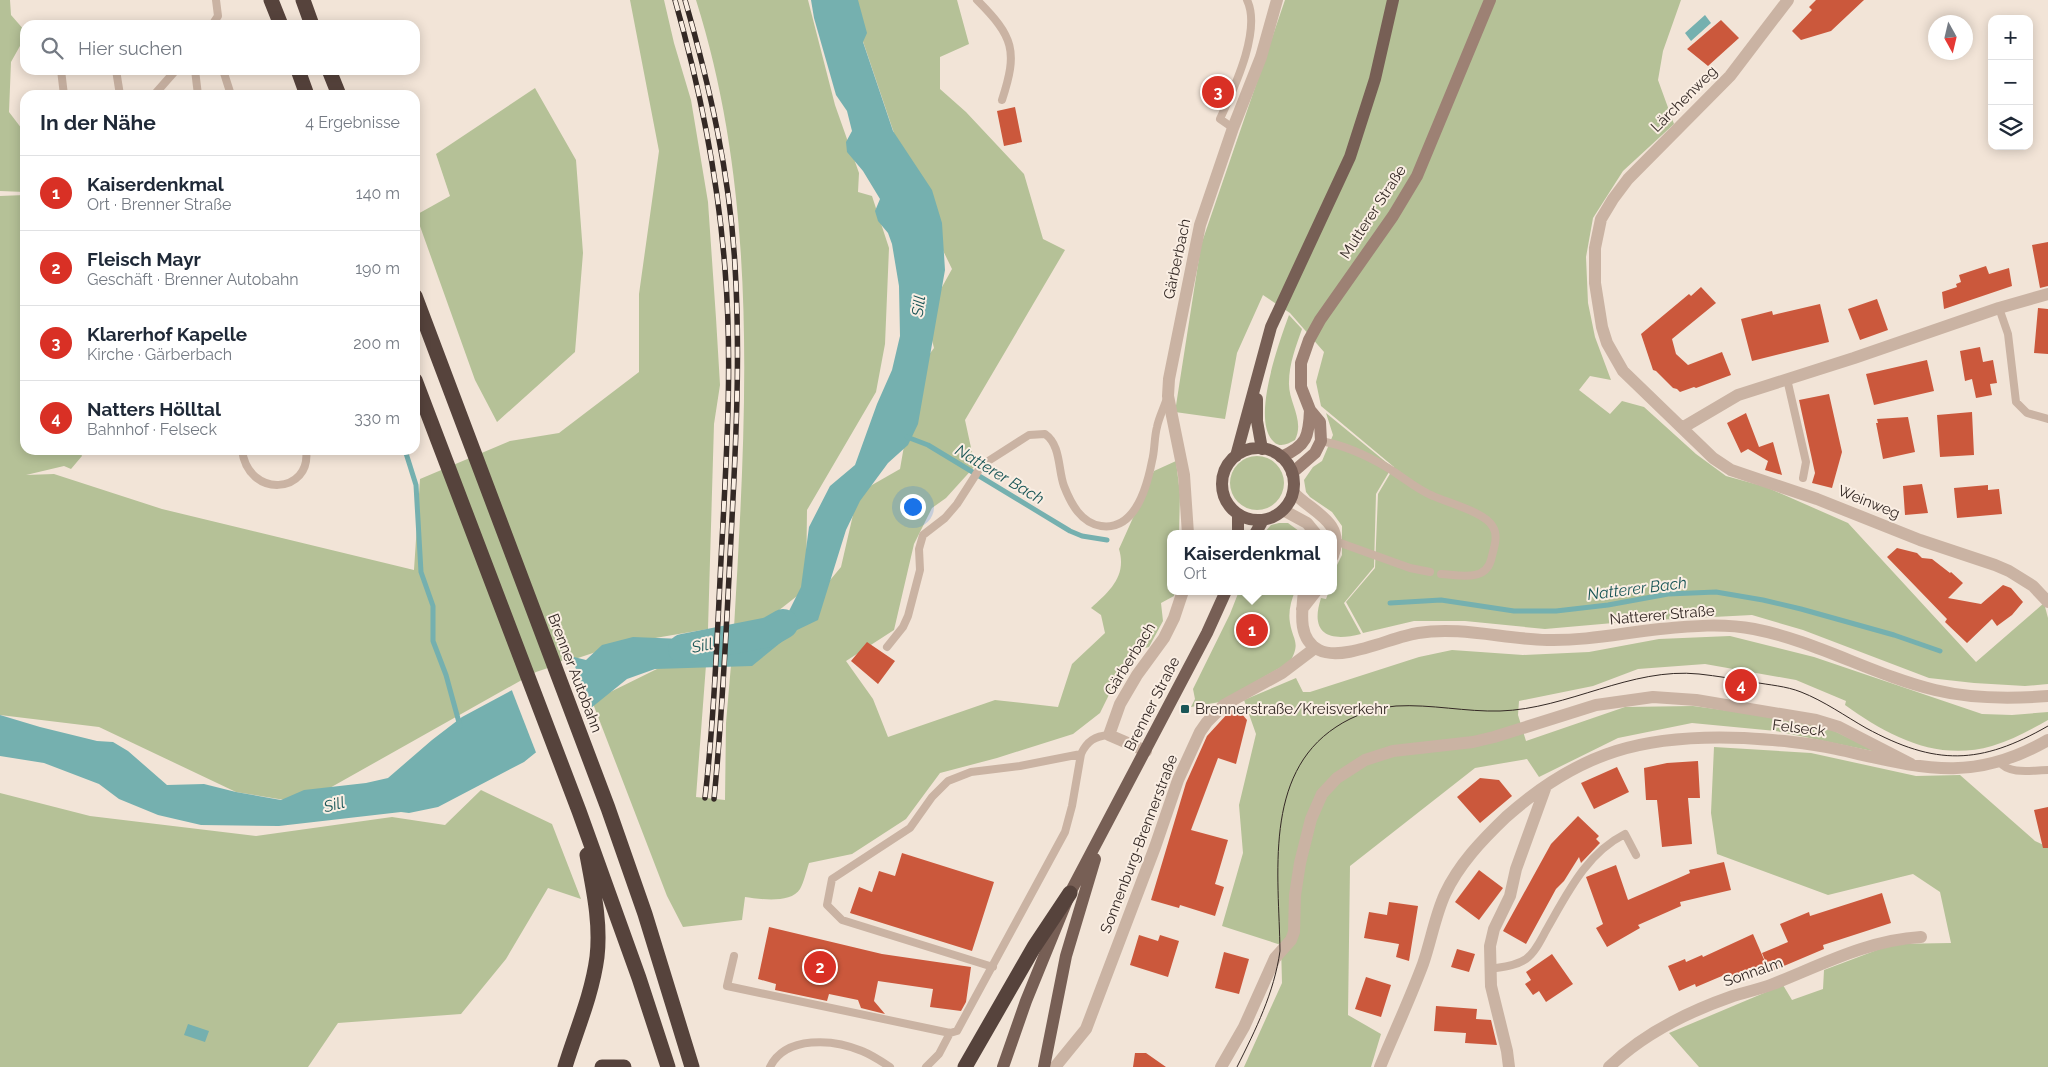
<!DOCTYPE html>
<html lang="de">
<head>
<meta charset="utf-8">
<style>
  :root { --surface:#fff; --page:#f6f6f7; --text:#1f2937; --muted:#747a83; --line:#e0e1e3; --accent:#d93025 }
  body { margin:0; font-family:Raleway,sans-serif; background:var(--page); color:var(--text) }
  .controls { position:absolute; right:15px; top:15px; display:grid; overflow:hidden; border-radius:10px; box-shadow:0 2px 12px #0003 }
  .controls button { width:45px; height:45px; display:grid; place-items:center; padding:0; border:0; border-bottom:1px solid var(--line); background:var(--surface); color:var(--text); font:25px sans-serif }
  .compass { position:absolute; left:1928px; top:15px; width:45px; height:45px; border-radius:50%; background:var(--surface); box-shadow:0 2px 12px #0003; rotate:172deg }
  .you { position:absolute; left:912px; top:506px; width:18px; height:18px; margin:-12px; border:4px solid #fff; border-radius:50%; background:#1a73e8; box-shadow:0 0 0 8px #1a73e833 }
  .badge { display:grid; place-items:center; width:32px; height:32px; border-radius:50%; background:var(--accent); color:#fff; font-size:16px; font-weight:700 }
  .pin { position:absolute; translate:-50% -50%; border:2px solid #fff; box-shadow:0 1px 5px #0006 }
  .popup { position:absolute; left:1167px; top:530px; width:170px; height:65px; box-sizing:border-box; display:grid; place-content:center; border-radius:10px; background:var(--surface); filter:drop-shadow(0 1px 4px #0005); font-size:16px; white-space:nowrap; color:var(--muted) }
  .popup b { font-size:19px; color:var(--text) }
  .popup::after { content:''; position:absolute; left:50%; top:100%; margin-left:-10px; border:10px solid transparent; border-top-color:var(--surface) }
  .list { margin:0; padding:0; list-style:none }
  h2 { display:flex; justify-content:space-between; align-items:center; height:65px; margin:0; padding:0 20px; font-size:21px }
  h2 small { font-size:16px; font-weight:400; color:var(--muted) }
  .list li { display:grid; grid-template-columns:32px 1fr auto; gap:15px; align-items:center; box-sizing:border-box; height:75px; padding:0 20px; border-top:1px solid var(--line) }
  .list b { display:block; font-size:19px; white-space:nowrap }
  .list p { margin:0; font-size:16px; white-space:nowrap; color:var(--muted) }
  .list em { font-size:16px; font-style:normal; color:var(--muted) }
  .icon { flex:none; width:28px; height:28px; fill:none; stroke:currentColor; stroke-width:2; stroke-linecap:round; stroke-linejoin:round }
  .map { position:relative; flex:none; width:2048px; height:1067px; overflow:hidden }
  .search { position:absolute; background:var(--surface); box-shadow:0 2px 12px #0003; left:20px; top:20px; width:400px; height:55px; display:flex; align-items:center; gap:12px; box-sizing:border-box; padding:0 18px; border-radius:15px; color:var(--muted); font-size:19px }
  .panel { position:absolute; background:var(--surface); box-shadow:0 2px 12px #0003; left:20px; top:90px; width:400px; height:365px; border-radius:15px }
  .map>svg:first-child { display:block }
  .green { fill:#b5c197 }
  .water { fill:#75b0af }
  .pier { fill:#f2e4d7 }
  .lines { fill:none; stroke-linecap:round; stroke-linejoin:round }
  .stream { stroke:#75b0af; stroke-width:5 }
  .river { stroke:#75b0af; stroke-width:30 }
  .building { fill:#cb583c }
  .service { stroke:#cab3a3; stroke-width:8 }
  .minor { stroke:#cab3a3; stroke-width:12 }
  .tertiary { stroke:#cab3a3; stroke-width:12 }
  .secondary { stroke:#9d8174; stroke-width:12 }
  .primary { stroke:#775f55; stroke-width:12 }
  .motorway { stroke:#56433c; stroke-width:15 }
  .tram { stroke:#342925; stroke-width:1 }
  .rail-casing { stroke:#342925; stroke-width:5.5 }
  .rail { stroke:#faeee3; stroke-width:4; stroke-dasharray:11; stroke-linecap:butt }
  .poi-dot { fill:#1a5657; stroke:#faeee3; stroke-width:2 }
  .labels { text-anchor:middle; stroke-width:4; stroke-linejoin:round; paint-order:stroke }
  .street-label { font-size:15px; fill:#342925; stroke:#faeee3 }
  .poi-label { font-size:15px; fill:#342925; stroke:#faeee3; text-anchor:start }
  .water-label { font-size:16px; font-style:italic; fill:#1a5657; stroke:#faeee3 }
</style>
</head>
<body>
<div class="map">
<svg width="2048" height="1067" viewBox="0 0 2048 1067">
  <rect width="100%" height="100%" fill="#f2e4d7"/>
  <path class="green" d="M0 0H10L11 15 25 31V37L11 62 9 112 25 133V192L0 191Z
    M630 0H664L674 43 691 100 708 202 716 318 720 385 714 424 708 629 620 644 536 672 303 803 236 792 99 727 0 715V196L25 195V450H79L82 456 71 469 64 466 26 475 54 474 162 509 414 570 420 479 510 441 559 433 639 372V294L659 151Z
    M696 0H808L835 105 859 173 858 192 872 196 889 248 885 344 876 392 807 510 806 589 750 633 734 628C746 419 760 203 696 0Z
    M849 0H957L969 44 940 57V89L966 112 1024 174 1043 239 1065 250 965 420 975 466 946 498 932 508 914 544 894 630 846 661 873 699 888 737 995 700 1058 707 1072 664 1105 633 1101 615 1091 608C1110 591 1127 576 1119 549L1154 471 1176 461 1180 494 1179 534H1171V591H1175L1174 596 1161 603 1163 621 1149 647 1130 652 1100 713 1073 734 997 758 940 773 906 819 852 854 809 863C806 872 804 882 800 889 791 904 759 899 745 897L742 920 683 927 667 896 592 701 663 666 706 665 696 797 725 800 726 723 731 665 791 627 841 567 858 493 900 469 908 423 901 392 934 348 926 316 952 269 918 199 897 142Z
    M1285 0H1681L1663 51 1658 80 1674 124 1623 171 1593 218 1586 257 1588 303 1595 337 1611 380 1590 376 1579 390 1610 414 1622 401 1644 407 1696 454 1726 476 1766 487 1848 523 1976 662 2044 603 2048 618V684L2025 686 1974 683 1929 678 1803 630 1752 615 1636 621 1545 629 1465 621H1414L1363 633 1346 602 1375 568 1378 494 1394 467 1321 406 1316 382 1324 352 1290 313 1263 295 1237 353 1225 419 1175 412 1201 245Z
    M535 88 576 160 583 253 575 352 497 422 475 380 416 215 450 196 436 154Z
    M1289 315 1302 329C1296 346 1289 364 1289 382 1288 402 1305 420 1295 440 1288 444 1280 448 1274 442 1250 421 1280 340 1289 315Z
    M1326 413 1392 467 1376 494 1374 567 1344 603 1361 634C1330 642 1309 635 1321 598L1326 599 1329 591H1333V573L1342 555V526L1332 512 1310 497 1306 492 1304 480 1313 467 1322 461 1333 435Z
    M1230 483a27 27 0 1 1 54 0a27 27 0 1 1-54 0Z
    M1279 523H1288L1303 534H1263L1271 525Z
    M1239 591H1295C1291 601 1288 612 1290 623 1293 641 1301 642 1290 662L1220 702 1191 707 1195 699 1193 689 1230 614Z
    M1730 636 1814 657 1982 714 2012 715 2048 712V720C2030 730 2012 740 1992 746 1937 762 1888 736 1845 705L1846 701 1796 680 1705 664 1638 669 1593 686 1519 701 1518 715 1526 741 1625 707 1693 706 1818 723 1877 752 1776 731 1692 723 1618 738 1539 777 1527 759 1475 768 1350 866 1348 1015 1381 1034 1371 1067H1244L1282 983 1281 945 1222 926 1243 853 1239 805 1256 734 1244 700 1296 678 1303 692H1310L1419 657 1452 650 1523 655 1589 652 1659 639Z
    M1714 747 1811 753 1916 776 1960 775 2035 841 2048 847V1067H1699L1669 1033 1783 985 1792 1000 1823 989 1824 970 1893 944 1951 943 1940 892 1913 874 1828 895 1717 854 1711 813Z
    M481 790 552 824 581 899 548 888 506 959 461 1014 338 1023 308 1067H0V793L90 816 256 836 392 817 445 825Z"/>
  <path class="water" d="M811 0H858L867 33 863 42 893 131 932 190 942 223 945 270 918 424 908 445 888 463 860 501 846 530 818 620 795 631 752 666 655 669 627 679 524 762 438 807 409 813 401 812 279 826 201 825 158 815 119 799 99 784 44 763 0 756V715L40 727 97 741 113 742 128 751 167 785 204 784 236 792 281 800 304 790 366 783 388 778 432 740 462 717 574 657 586 660 602 645 633 637 732 641 765 629 788 613 801 587 809 527 830 486 855 465 877 404 892 370 900 336 899 286 892 244 888 233 878 221 875 211 880 199 863 171 847 152 846 142 852 131 847 111 836 95 814 18Z
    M1705 15 1711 23 1691 41 1685 33Z
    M188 1024 209 1031 205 1042 184 1035Z"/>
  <path class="pier" d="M571 656 592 711 537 755 511 688Z"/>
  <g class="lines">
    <path class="stream" d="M907 437 928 445 1070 531 1082 536 1107 540
      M405 450 416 485 421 572 433 606V641L446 675 460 726
      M1390 603 1441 600 1514 611H1556L1608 605 1668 594 1716 592 1763 600 1801 609 1894 635 1940 651"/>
    <path class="river" d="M683 649 769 632 783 624"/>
  </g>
  <path class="building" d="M1816 0H1864L1831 31 1801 40 1792 31 1812 10 1809 7Z
    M1721 20 1739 38 1708 66 1687 49Z
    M1015 107 1022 142 1004 146 997 111Z
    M2048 242V286L2040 288 2032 245Z
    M1986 266 1989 274 2009 268 2012 286 1944 309 1942 292 1957 287 1956 284 1961 282 1959 275Z
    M1701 287 1716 303 1672 339 1676 354 1688 365 1722 352 1731 375 1696 388 1694 387 1680 392 1677 389 1673 388 1656 371 1653 370 1641 334 1689 294 1691 296Z
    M1877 299 1888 330 1860 340 1848 309Z
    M1820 304 1829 342 1752 361 1741 319 1772 311 1773 315Z
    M2038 308 2048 309V354L2034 353Z
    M1980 347 1983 362 1993 360 1997 383 1990 384 1992 395 1976 398 1972 379 1965 381 1960 351Z
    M1927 360 1934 391 1874 405 1866 374Z
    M1829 394 1842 452 1832 488 1812 483 1815 473 1799 400Z
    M1972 412 1974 455 1940 457 1937 415Z
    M1746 413 1759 447 1773 442 1782 475 1765 470 1768 461 1748 449 1741 453 1727 423Z
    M1908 417 1915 452 1883 459 1876 423H1878L1877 419Z
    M1922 484 1928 513 1905 515 1903 486Z
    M1988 485V490L1999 489 2002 514 1957 518 1954 488Z
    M1897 548 1917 553 1922 558 1932 559 1950 573 1951 572 1963 583 1948 598 1981 604 2003 585 2011 588 2023 602 2012 615 1997 626 1992 619 1967 643 1945 622 1947 619 1887 557Z
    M867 642 895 661 878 684 851 661Z
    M1236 707 1247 720 1236 764 1218 758 1191 830 1228 840 1215 884 1224 887 1215 916 1180 905 1179 908 1151 900 1186 783 1207 736 1229 712Z
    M1698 761 1700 798H1688L1692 844 1662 847 1657 800H1646L1644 768 1667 763Z
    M1617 767 1629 792 1594 809 1581 783Z
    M1480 778 1499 780 1512 796 1480 823 1457 797Z
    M2048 807V848H2043L2034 810Z
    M1578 816 1599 836 1596 839 1600 843 1581 863 1579 857 1564 881 1556 889 1526 944 1503 931 1551 844Z
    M902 853 994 882 972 951 850 913 859 887 872 892 879 871 895 876Z
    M1724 862 1731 890 1680 902 1681 906 1638 925 1640 928 1607 947 1596 928 1603 924 1586 877 1616 865 1628 900 1690 873 1689 870Z
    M1479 870 1503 888 1479 920 1455 902Z
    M1882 893 1891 923 1823 945 1824 949 1770 972 1762 953 1788 942 1780 924 1809 912 1810 916Z
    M1389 902 1418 906 1409 961 1396 957 1399 944 1364 938 1369 912 1387 915Z
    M769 927 882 954 971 967 966 1002 961 1011 930 1007 933 989 878 981 874 1001 885 1014 861 1008 858 1000 829 994 827 1001 775 990 776 984 758 979Z
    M1753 934 1766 964 1732 980 1729 973 1696 987 1695 984 1679 991 1668 966 1685 959 1686 962 1702 955 1703 957Z
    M1139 935 1158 941 1160 935 1179 941 1168 977 1130 965Z
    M1457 949 1475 954 1469 972 1451 967Z
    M1224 952 1249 959 1239 994 1215 988Z
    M1552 954 1573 984 1546 1002 1539 991 1533 995 1525 984 1531 980 1526 972Z
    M1366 977 1391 985 1381 1017 1355 1009Z
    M1436 1006 1477 1009 1476 1019 1491 1020 1497 1045 1465 1043 1466 1033 1434 1031Z
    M1135 1053H1146L1166 1067H1133Z"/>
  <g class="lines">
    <path class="service" d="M977 0C1014 37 1018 51 1002 100
      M212 25 218 16 216 0
      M61 70 64 95
      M116 70 120 95
      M195 70 198 95
      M223 70 231 95
      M154 95 176 70
      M1233 128 1220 119C1233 90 1262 31 1247 0
      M1999 308 2008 334 2016 402 2027 413 2048 419
      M1787 379 1806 462 1803 478
      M1321 441C1343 445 1368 456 1388 468 1403 477 1416 489 1433 496 1448 503 1485 512 1493 527 1499 537 1493 550 1491 560 1485 582 1459 575 1441 574
      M242 450C248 499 312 494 306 450
      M1335 541 1410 568 1430 572
      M887 647 903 627 908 616 920 570 919 549 923 535 945 518 957 504 982 465 1029 435 1045 434C1061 445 1058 470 1064 486 1071 504 1081 523 1101 526 1135 531 1147 487 1152 461 1155 450 1154 438 1157 427 1159 417 1164 408 1167 398
      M2000 762C2008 775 2034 770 2048 770
      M734 956 727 986 950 1033 957 1031 1065 832 1072 806 1081 754C1087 741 1095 736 1109 735
      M993 967 842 920 827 905 832 879 910 828 932 797 948 781 971 772 1020 766 1081 754
      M1490 969C1502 967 1516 966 1526 959 1536 952 1542 937 1548 927 1568 892 1587 853 1625 834L1636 855
      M770 1067C786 1035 834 1039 862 1051 872 1055 881 1061 890 1067
      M926 1067 939 1054 950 1033"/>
    <path class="minor" d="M1788 0 1730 76 1628 179 1613 199 1601 219 1595 248V283L1602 327 1607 343 1623 371 1713 458 1731 470 1817 499 1920 540 1995 565 2009 571 2033 586 2048 602
      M1682 428 1738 395 1854 358 1999 308 2048 294
      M1188 534 1184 475 1168 396 1169 379 1200 225 1233 128 1261 57 1277 0
      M1146 751 1109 735 1120 704 1137 675 1164 638 1174 618 1183 591
      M1055 1067 1086 1029 1155 847 1178 780 1200 732 1207 722 1224 705 1282 673 1315 648
      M1221 1067 1244 1027 1275 958 1291 940 1294 932 1295 895 1300 863 1311 819 1322 794 1337 778 1365 760 1393 751 1473 742 1494 737 1596 705 1653 697 1696 700 1816 720 1839 727 1911 764
      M1380 1067C1394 1033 1410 999 1423 964 1431 941 1435 916 1445 894 1459 864 1482 840 1506 817 1580 751 1645 734 1743 738 1774 740 1806 742 1836 749 1919 767 1970 785 2048 740
      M1509 1067 1507 1051 1491 986 1490 946 1494 929 1510 896 1516 869 1546 786
      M1609 1067C1644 1033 1687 1012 1733 996 1746 992 1760 989 1773 984 1821 965 1868 940 1921 937"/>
    <path class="tertiary" d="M1293 492C1311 512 1346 521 1333 556
      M1283 510 1307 523 1316 534
      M1304 591C1302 611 1297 639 1319 650 1343 662 1391 637 1418 633 1460 626 1504 639 1547 640 1586 641 1622 633 1660 629 1691 626 1723 623 1754 629 1816 641 1873 675 1935 690 1972 699 2010 699 2048 696
      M1302 609 1316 591"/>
    <path class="secondary" d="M1281 457C1307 446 1309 436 1310 410
      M1292 473 1315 453 1321 441 1320 422 1310 410 1301 387V363L1309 340 1320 320 1393 216 1417 176 1490 0"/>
    <path class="primary" d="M1257 399V421L1262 449
      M1222 484a36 36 0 1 1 72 0a36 36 0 1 1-72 0Z
      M1236 456 1271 327 1350 157 1375 79 1393 0
      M1238 534V514
      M1255 534 1263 520
      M1003 1067 1026 1001 1070 893 1207 633 1226 591
      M1044 1067 1066 956 1095 859"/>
    <path class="motorway" d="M271 0 281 25
      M303 0 312 25
      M298 70 307 95
      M329 70 339 95
      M415 296 608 808 645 914 692 1067
      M415 380 579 811 639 978 668 1067
      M565 1067C576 1031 592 995 597 957 601 922 593 888 587 855
      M602 1067H624
      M965 1067 1034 947 1070 893"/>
    <path class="tram" d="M1237 1067C1256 1029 1274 993 1280 951 1279 875 1263 775 1336 727 1354 715 1375 708 1396 706 1431 704 1466 712 1500 711 1568 709 1631 667 1699 674 1717 676 1735 679 1753 682 1769 685 1786 686 1801 692 1824 701 1845 716 1866 728 1936 766 1980 765 2048 726"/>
    <defs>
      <path id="rail" d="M675 0C700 88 718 178 725 269 733 366 726 464 721 560 717 640 714 719 705 798
        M685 0C710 87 730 175 735 266 741 363 735 460 730 557 726 638 722 719 714 799"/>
    </defs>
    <use href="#rail" class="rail-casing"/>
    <use href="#rail" class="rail"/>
  </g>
  <rect class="poi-dot" x="1180" y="704" width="10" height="10" rx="2.5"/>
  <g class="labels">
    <g class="street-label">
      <text transform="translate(1684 99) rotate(-45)" y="5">Lärchenweg</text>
      <text transform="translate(1373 212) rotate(-57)" y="5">Mutterer Straße</text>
      <text transform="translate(1177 259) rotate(-78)" y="5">Gärberbach</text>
      <text transform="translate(1869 502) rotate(22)" y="5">Weinweg</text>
      <text transform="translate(1662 615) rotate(-5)" y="5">Natterer Straße</text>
      <text transform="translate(1130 659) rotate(-58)" y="5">Gärberbach</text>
      <text transform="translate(575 673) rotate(69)" y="5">Brenner Autobahn</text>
      <text transform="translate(1152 704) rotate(-63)" y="5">Brenner Straße</text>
      <text transform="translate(1799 728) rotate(7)" y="5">Felseck</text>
      <text transform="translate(1139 844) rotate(-69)" y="5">Sonnenburg-Brennerstraße</text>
      <text transform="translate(1753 972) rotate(-19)" y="5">Sonnalm</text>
    </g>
    <g class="poi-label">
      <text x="1195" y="714">Brennerstraße/Kreisverkehr</text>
    </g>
    <g class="water-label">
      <text transform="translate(918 306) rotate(-82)" y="6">Sill</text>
      <text transform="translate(1000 474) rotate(31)" y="6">Natterer Bach</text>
      <text transform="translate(1637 588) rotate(-7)" y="6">Natterer Bach</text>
      <text transform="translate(702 645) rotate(-11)" y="6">Sill</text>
      <text transform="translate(334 804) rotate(-14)" y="6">Sill</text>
    </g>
  </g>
</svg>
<div class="controls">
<button>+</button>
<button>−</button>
<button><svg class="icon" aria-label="layers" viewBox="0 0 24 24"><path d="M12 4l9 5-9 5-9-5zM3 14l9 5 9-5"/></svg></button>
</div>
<svg class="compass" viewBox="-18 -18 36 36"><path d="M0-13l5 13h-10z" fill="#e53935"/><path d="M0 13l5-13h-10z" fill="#747a83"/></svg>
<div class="you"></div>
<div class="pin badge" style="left:1252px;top:630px">1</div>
<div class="popup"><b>Kaiserdenkmal</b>Ort</div>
<div class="pin badge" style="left:820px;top:967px">2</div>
<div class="pin badge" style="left:1218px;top:92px">3</div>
<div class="pin badge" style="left:1741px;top:685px">4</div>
<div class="search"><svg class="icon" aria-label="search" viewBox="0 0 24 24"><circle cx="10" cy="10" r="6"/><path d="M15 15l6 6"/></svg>Hier suchen</div>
<section class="panel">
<h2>In der Nähe<small>4 Ergebnisse</small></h2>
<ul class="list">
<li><span class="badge">1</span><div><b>Kaiserdenkmal</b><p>Ort · Brenner Straße</p></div><em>140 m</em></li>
<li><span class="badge">2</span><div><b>Fleisch Mayr</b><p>Geschäft · Brenner Autobahn</p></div><em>190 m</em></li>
<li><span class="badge">3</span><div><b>Klarerhof Kapelle</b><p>Kirche · Gärberbach</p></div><em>200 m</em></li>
<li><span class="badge">4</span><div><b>Natters Hölltal</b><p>Bahnhof · Felseck</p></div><em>330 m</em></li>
</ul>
</section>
</div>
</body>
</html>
